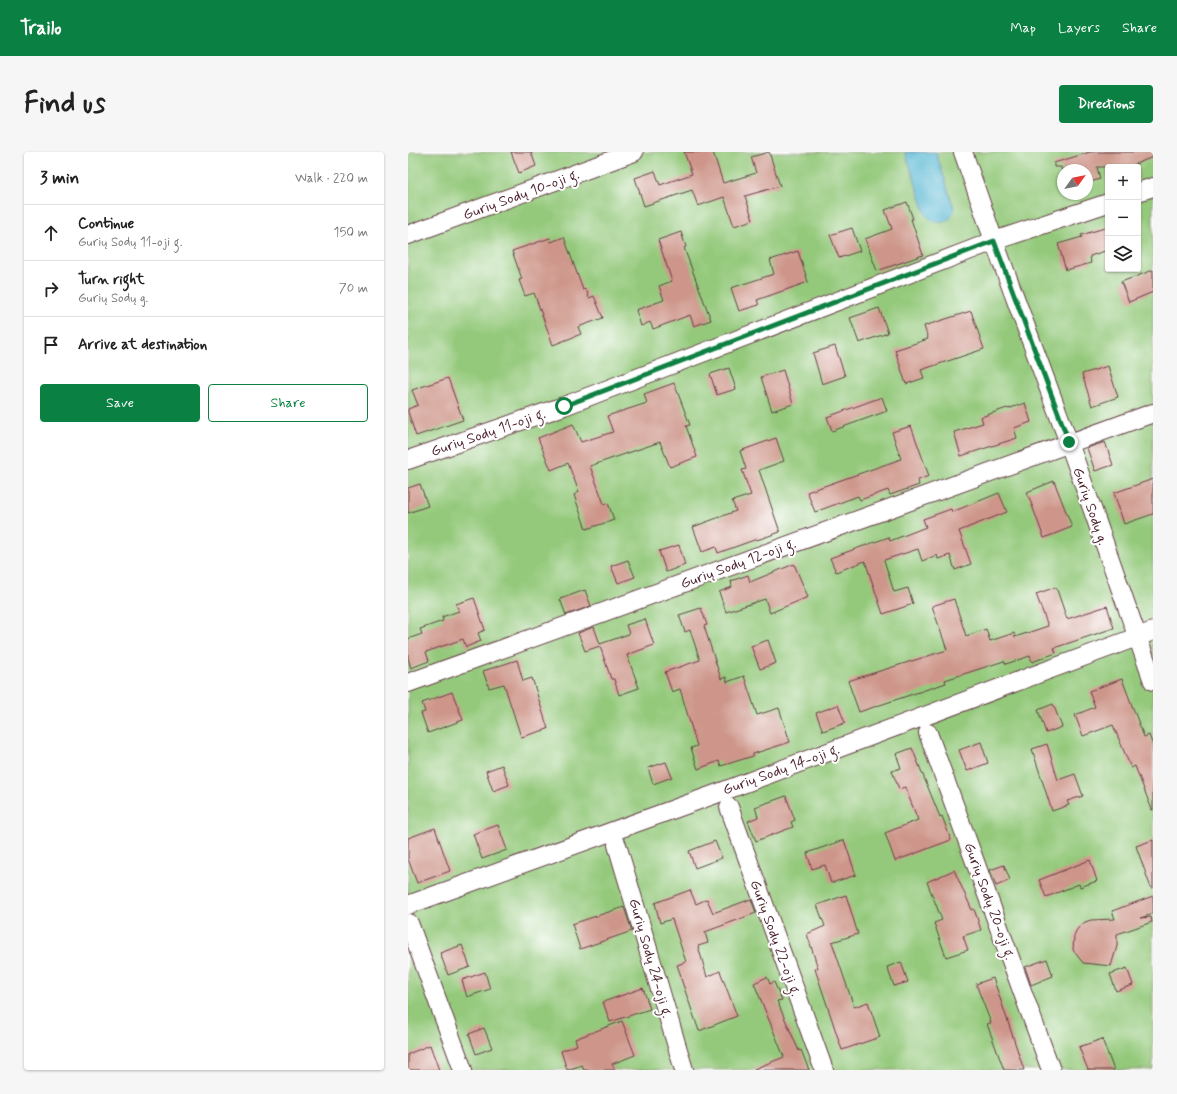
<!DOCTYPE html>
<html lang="en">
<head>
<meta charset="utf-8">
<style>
  :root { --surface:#fff; --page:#f6f6f6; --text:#222; --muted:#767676; --line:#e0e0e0; --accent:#0b8043 }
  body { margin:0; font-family:Mynerve,sans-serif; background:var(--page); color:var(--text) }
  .controls { position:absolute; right:12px; top:12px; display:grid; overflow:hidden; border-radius:4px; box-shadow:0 1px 3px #0004 }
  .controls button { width:36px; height:36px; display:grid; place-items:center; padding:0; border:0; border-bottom:1px solid var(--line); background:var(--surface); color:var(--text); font:20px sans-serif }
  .compass { position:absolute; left:649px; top:12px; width:36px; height:36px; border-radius:50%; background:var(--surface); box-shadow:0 1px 3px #0004; rotate:57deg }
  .stop { position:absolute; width:12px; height:12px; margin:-9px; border:3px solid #0b8043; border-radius:50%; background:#fff }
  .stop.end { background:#0b8043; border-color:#fff; box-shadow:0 1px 4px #0008 }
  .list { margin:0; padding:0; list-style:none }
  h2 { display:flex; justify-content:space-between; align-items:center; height:52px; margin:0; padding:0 16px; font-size:17px }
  h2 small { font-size:13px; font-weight:400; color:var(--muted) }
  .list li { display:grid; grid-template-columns:26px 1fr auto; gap:12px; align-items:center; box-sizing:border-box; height:56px; padding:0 16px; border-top:1px solid var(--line) }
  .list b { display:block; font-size:15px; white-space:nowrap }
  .list p { margin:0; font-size:13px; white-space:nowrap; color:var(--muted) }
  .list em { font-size:13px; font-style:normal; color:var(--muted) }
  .actions { display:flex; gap:8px; padding:12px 16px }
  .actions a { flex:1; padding:9px 0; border:1px solid var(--accent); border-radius:4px; text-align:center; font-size:14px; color:var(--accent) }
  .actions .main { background:var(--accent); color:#fff }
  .icon { flex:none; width:22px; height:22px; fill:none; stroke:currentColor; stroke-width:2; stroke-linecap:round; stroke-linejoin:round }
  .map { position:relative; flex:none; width:745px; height:918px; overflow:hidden; border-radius:4px }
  header { display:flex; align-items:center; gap:24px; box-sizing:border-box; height:56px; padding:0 20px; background:var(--accent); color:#fff }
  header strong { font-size:19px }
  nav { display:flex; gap:22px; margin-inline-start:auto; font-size:14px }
  .intro { display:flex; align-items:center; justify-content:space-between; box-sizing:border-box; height:96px; padding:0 24px }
  h1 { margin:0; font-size:28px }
  .button { padding:10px 18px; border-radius:4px; background:var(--accent); color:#fff; font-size:14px; font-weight:700 }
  main { display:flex; gap:24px; padding:0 24px }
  aside { flex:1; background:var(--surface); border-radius:4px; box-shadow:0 1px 3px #0004 }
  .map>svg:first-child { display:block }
  .green { fill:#94c97b; stroke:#6f7453; fill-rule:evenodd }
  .water { fill:#52b5d1; stroke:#4e6a7e }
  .building { fill:#ce968a }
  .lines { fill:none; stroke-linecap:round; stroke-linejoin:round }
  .minor-casing { stroke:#643d44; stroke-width:20 }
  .minor { stroke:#fff; stroke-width:18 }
  .route { stroke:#0b8043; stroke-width:5 }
  .labels { text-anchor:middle; stroke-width:4; stroke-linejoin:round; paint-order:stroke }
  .street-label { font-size:15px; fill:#4a1f2b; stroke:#fff }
</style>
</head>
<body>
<header>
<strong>Trailo</strong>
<nav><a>Map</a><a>Layers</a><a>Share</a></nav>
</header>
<div class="intro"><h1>Find us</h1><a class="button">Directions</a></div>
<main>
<aside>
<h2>3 min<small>Walk · 220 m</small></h2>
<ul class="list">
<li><svg class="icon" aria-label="ahead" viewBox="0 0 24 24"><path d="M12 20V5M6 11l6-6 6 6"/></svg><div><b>Continue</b><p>Gurių Sodų 11-oji g.</p></div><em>150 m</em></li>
<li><svg class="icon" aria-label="right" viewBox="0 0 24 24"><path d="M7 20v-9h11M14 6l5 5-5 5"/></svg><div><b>Turn right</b><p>Gurių Sodų g.</p></div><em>70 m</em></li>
<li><svg class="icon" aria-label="arrive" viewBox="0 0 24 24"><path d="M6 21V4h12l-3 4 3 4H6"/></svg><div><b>Arrive at destination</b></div></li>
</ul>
<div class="actions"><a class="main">Save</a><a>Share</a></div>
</aside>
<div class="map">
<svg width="745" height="918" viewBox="0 0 745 918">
  <rect width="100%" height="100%" fill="#fff"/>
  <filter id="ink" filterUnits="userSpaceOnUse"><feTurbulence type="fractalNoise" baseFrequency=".025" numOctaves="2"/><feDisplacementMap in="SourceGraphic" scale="8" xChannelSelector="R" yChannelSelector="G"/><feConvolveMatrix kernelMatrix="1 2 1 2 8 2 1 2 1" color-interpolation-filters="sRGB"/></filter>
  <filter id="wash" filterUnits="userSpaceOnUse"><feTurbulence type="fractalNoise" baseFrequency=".012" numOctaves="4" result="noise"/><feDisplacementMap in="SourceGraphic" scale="16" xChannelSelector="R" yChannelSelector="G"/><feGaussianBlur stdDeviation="0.9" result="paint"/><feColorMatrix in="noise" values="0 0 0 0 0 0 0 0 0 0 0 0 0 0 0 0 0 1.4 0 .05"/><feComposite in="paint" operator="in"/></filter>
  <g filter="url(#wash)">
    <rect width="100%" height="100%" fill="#f4e6cf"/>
    <path class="green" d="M0 0H745V918H0ZM700 15H730V117H700ZM655 18H679V42H655Z"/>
    <path class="water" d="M497 0H528L546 56C544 72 529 75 518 63Z"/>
    <g id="blocks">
      <path class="building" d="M103 0H123L128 14 111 21Z
        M276 0H305L315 31 348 21 343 5 361 0 372 34 337 44 345 68 326 74 316 45 290 54 284 38 236 54 227 26 247 19 252 33 284 22Z
        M682 0H745V5L720 15H689L692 27 679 31V18H655V22L653 15H646V11Z
        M499 50 505 67H503L515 103 469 119 457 87 484 77 477 58Z
        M700 75V98L682 104 683 111 658 118 650 92 674 85 673 83Z
        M444 76 452 99 431 106 422 83Z
        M273 80 278 95 276 96 303 168 286 174 282 163 245 177 242 170 233 174 228 158 256 148 251 134 264 129 250 88Z
        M156 85 175 138 178 137 181 146 186 144 195 166 170 175 173 182 145 193 126 141 117 144 111 128 114 127 104 99 142 86 143 90Z
        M390 99 400 130 349 148 351 153 331 159 323 136 366 122 362 108Z
        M745 118V140L721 150 713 130Z
        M471 156 480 181 451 191 442 166Z
        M563 159 576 197 513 218 516 226 498 232 487 198 520 187 516 174Z
        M427 194 437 224 414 232 405 201Z
        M700 214 710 245 684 254 674 222Z
        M321 216 328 237 309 243 302 222Z
        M375 218 385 252 364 259 353 225Z
        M40 226 55 268 8 284 0 260V257L10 253 4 238Z
        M266 231 282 273 278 274 289 305 262 315 252 290 182 314 196 352 200 351 206 368 178 377 166 343 171 340 160 311 143 318 130 286 165 272 173 290 205 280 199 264 239 251 236 242Z
        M474 245 479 259 424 279 419 265Z
        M617 251 623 270 606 276 609 286 553 304 546 280 575 271 573 265 599 256 600 257Z
        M503 274 521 324 510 328 511 333 482 343 480 338 452 348 450 344 407 360 399 340 493 307 484 280Z
        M368 286 376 309 351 318 372 380 349 388V387L310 401 308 395 294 400 285 375 328 359 324 349 343 343 334 318 338 317 332 299Z
        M697 290 705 313 687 319 679 296Z
        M745 327V362L716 372 706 341Z
        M646 329 664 375 636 386 619 340Z
        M12 332 20 354 0 361V336Z
        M591 341 599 360 551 379 563 412 547 418 542 403 530 407 529 403 514 409 510 397 476 408 486 440 500 436 505 452 475 462 457 409 428 420 422 406 481 385 482 389 518 375 515 367 543 357 544 360Z
        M271 393 277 413 258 420 251 399Z
        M220 408 227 425 210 431 203 414Z
        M386 412 400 445 362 461 357 447 318 460 311 440 324 435 323 429 340 423 342 430Z
        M648 435 659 467 699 454 706 476 646 496 648 501 624 510 622 504 598 512 596 509 537 528 538 531 451 560 440 529 539 498 524 454 546 447 558 484 578 477 582 489 606 481 607 485 640 474 628 442Z
        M177 438 183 454 158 463 152 447Z
        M66 446 77 478 70 481 73 489 58 495 55 487 18 500 21 509 3 516 0 506V487L14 482 12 477 35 469 34 465 51 459 48 452Z
        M293 456 299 473 296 474 313 527 318 525 319 530 336 524 349 563 371 556 382 590 345 602V604L313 614 311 609 290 617 283 596 289 594 272 537 264 540 257 520 292 508 282 478 277 480 271 463Z
        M237 467 246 493 219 503 231 536 211 543 206 527H203L192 494 177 499 170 481 186 475 192 492 221 482 218 473Z
        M360 488 368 511 352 517 343 494Z
        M109 508 115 529 124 526 140 577 113 585 96 532 81 536 75 519Z
        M714 527 736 585 741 583 745 593V658H744L727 614 723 616 705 573 675 584 667 563 687 555 681 539Z
        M44 540 55 568 20 581 13 561 17 560 14 551Z
        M645 552 654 575 638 581 630 558Z
        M430 553 437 571 415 579 408 561Z
        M573 590 580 611 559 619 551 598Z
        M639 592 650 628 667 622 675 644 659 649 661 653 644 659 624 597Z
        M504 596 532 665 534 664 543 688 487 709 477 681 510 668 497 635 491 637 484 619 493 616 488 602Z
        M258 610 264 625 245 632 240 616Z
        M94 613 101 633 85 639 78 619Z
        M378 644 387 668 383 670 385 675 348 689 340 669 350 665 347 655Z
        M90 673 99 698 74 707 65 682Z
        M27 676 42 719 9 731 0 707V686Z
        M436 688 448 723 423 731 417 713 404 717 399 701Z
        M745 688V736H743L728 694Z
        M307 689 314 706 287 716 281 699Z
        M682 708 689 729 672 735 671 732 638 745 631 728Z
        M596 713 602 728 588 734 582 718Z
        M546 718 564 758 566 757 573 778 555 784 560 798 538 805 526 771 534 768 519 730Z
        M282 738 288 752 299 747 305 761 343 747 348 761 297 780 300 791 290 794 299 825 312 819 329 864 291 879 272 824H273L269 813 278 810 264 767 252 771 247 751Z
        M438 743 450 782 424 790 446 855 460 850 472 885 434 898 407 817 410 816 399 782 417 774 409 753Z
        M745 744V762L732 766 743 765 744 770 709 782V794L703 814 675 811 665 798 666 784 668 779 672 774 677 770 683 768 707 767 704 759Z
        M216 755 224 779 172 797 164 772Z
        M54 793 62 815 40 823 32 801Z
        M639 807 645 824 623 833 617 815Z
        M493 810 500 830 486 834 479 815Z
        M719 816 725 833 708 839 702 822Z
        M77 820 82 837 59 845 54 828Z
        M359 825 362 832 366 830 374 848 369 849 391 899 393 898 401 918H346V917L376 905 346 831Z
        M585 826 591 843 616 918H596L579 872 583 871 568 832Z
        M235 836 242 857 202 870 195 850Z
        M214 869 227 903 204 912 207 918H176L174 913 159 918 153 899 169 893 167 887Z
        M76 876 84 896 68 902 61 882Z
        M694 887 706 918H680L671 895Z
        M22 893 31 918H0V902Z"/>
    </g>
  </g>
  <g filter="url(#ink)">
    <use href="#blocks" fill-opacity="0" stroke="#643d44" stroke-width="1"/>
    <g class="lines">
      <defs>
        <path id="minor" d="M555 0 586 89 661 291 745 529
          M730 40 745 35
          M0 83 226 0
          M0 308 156 254 586 89 700 51
          M0 531 745 261
          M520 581 643 918
          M321 655 416 918
          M209 693 276 918
          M0 753 305 643 745 479
          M1 771 55 918"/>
      </defs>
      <use href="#minor" class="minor-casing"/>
      <use href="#minor" class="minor"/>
    </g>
  </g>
  <g class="lines" filter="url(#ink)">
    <path class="route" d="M156 254 586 89 661 290"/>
  </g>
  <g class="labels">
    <g class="street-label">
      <text transform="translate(113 42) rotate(-20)" y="5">Gurių Sodų 10-oji g.</text>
      <text transform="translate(80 280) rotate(-19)" y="5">Gurių Sodų 11-oji g.</text>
      <text transform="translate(683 354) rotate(71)" y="5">Gurių Sodų g.</text>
      <text transform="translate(330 411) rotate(-20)" y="5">Gurių Sodų 12-oji g.</text>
      <text transform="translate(373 617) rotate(-20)" y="5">Gurių Sodų 14-oji g.</text>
      <text transform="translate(582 749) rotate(70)" y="5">Gurių Sodų 20-oji g.</text>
      <text transform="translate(368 786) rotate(70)" y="5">Gurių Sodų 22-oji g.</text>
      <text transform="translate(243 806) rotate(74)" y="5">Gurių Sodų 24-oji g.</text>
    </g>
  </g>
</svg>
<div class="controls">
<button>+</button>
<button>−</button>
<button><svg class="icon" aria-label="layers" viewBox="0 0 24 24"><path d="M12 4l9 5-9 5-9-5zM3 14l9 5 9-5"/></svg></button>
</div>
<svg class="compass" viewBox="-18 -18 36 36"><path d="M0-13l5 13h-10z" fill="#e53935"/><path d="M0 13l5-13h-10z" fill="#767676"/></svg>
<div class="stop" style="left:156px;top:254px"></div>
<div class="stop end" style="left:661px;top:290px"></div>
</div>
</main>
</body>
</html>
